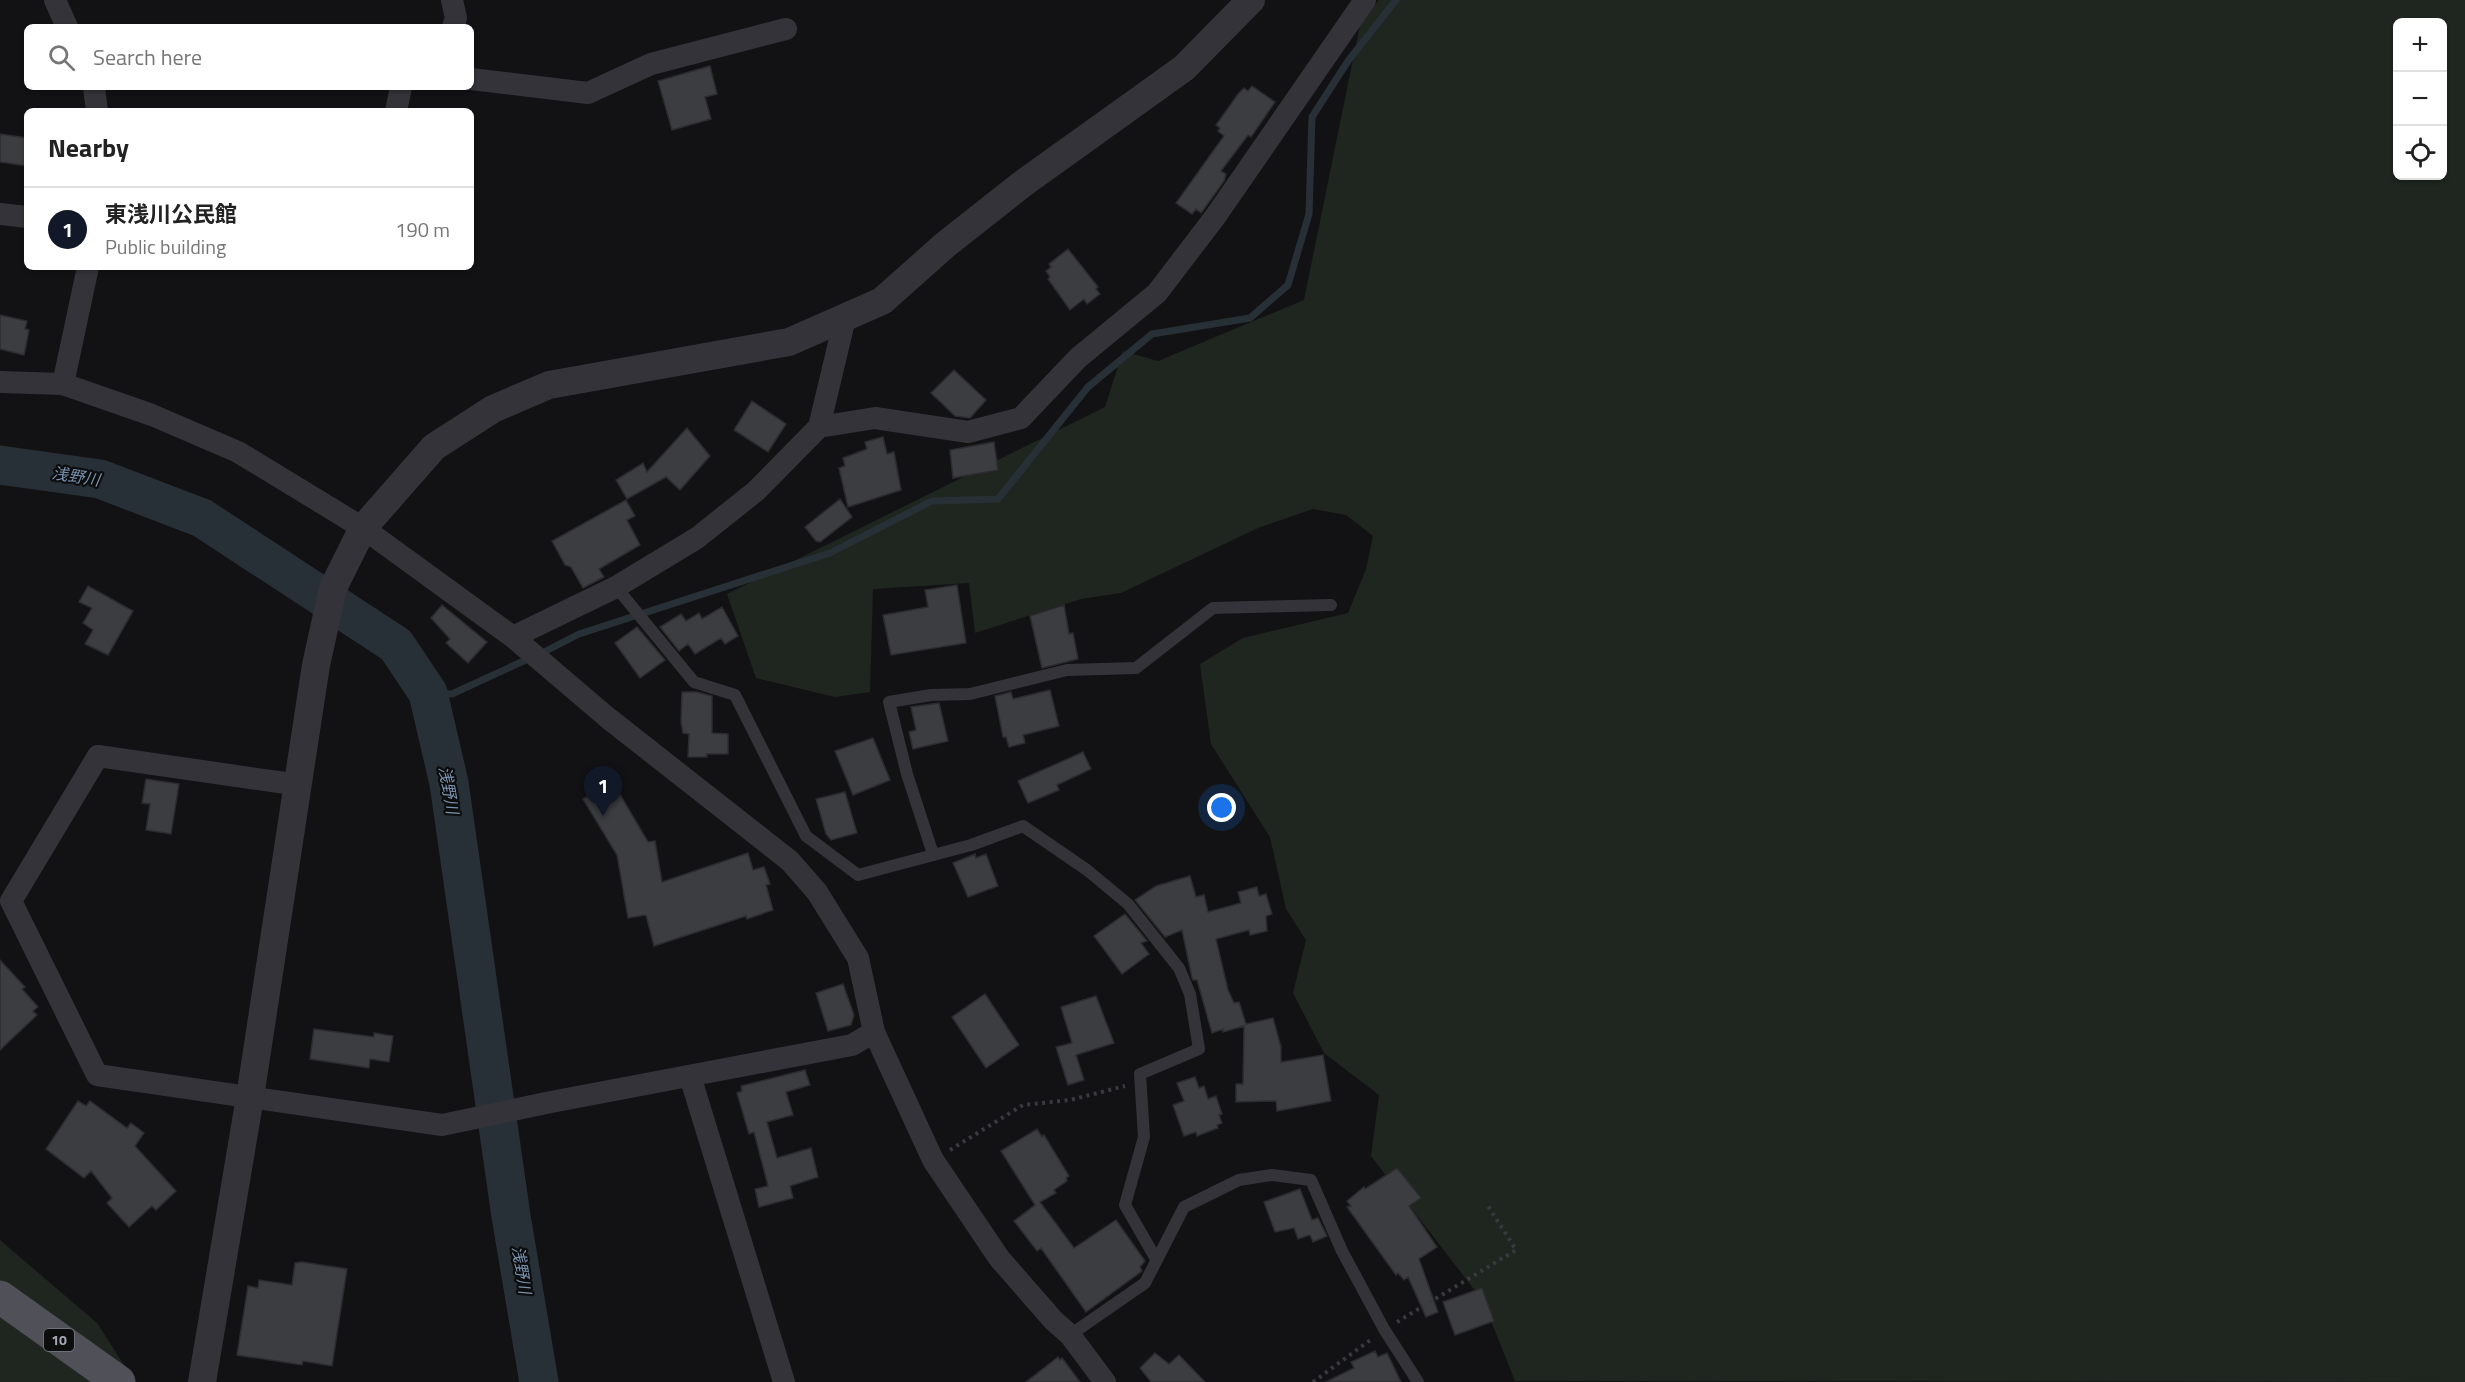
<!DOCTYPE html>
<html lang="en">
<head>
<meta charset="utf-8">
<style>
  :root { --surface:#fff; --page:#f2f2f2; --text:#222; --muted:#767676; --line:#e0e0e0; --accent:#111827 }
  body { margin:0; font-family:"Titillium Web","Noto Sans JP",sans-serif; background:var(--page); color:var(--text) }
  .controls { position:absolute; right:18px; top:18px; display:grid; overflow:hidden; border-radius:9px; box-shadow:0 2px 4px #0004 }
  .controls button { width:54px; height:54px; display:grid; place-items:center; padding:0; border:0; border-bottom:2px solid var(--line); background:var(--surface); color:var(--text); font:30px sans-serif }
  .you { position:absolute; left:1222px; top:808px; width:21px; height:21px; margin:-15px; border:4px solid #fff; border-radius:50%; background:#1a73e8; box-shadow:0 0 0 9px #1a73e833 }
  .badge { display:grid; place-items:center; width:39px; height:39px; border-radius:50%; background:var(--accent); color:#fff; font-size:20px; font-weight:700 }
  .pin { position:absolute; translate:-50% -50px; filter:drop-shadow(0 2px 3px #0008) }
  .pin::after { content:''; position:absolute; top:32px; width:21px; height:18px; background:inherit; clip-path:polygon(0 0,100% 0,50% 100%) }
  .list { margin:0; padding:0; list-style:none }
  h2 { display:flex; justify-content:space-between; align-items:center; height:78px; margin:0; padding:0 24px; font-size:26px }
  h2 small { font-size:20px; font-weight:400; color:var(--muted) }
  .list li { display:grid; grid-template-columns:39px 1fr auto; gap:18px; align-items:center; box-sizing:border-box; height:84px; padding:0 24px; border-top:2px solid var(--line) }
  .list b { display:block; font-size:22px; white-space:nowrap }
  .list p { margin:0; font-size:20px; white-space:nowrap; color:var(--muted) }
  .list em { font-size:20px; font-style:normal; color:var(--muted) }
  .icon { flex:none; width:33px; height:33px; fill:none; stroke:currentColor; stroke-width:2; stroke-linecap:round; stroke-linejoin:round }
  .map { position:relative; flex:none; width:2465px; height:1382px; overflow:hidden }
  .search { position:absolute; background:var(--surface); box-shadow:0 2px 4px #0004; left:24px; top:24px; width:450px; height:66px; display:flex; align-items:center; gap:15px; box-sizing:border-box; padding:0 21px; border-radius:9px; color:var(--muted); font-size:22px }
  .panel { position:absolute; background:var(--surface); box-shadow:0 2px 4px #0004; left:24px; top:108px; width:450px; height:162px; border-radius:9px }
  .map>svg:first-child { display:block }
  .green { fill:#1e261f; fill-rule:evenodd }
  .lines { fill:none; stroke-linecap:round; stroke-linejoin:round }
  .stream { stroke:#283037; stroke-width:7 }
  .river { stroke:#283037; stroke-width:39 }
  .building { fill:#3c3d41; stroke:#2c2c30; stroke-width:1.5 }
  .path { stroke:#393a40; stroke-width:4; stroke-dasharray:3 4.5; stroke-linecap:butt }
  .service { stroke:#333339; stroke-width:12 }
  .minor { stroke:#333339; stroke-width:22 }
  .tertiary { stroke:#333339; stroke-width:28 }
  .primary { stroke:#4f5058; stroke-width:33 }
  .labels { text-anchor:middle; stroke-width:4.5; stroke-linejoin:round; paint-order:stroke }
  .shield { fill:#0d0d0e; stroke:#767a82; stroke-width:1.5 }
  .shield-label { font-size:14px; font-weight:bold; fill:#a3a8b4 }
  .water-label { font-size:16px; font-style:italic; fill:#7994b1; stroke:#0d0d0e }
</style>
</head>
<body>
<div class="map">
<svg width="2465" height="1382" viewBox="0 0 2465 1382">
  <rect width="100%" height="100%" fill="#121214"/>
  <path class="green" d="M1379 0H2465V1382L1515 1381 1483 1301 1371 1156 1379 1095 1324 1053 1293 993 1306 940 1286 909 1270 837 1211 744 1200 664 1243 638 1348 613 1366 569 1373 536 1346 515 1313 509 1258 528 1121 593 1081 599 975 633 969 583 873 589 870 692 835 697 756 678 727 594 1105 407 1123 351 1158 361 1304 300 1361 20ZM2398 22H2442V176H2398Z
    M0 1240 97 1323 135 1382H0Z"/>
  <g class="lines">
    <path class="stream" d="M540 654 579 634 830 553 932 501 998 499 1088 387 1152 334 1250 318 1288 285 1309 214 1312 117 1348 61 1396 0
      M428 693 452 694 530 658"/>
    <path class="river" d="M0 465 100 479 202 518 396 645 428 693 449 783 511 1216 539 1382"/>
  </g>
  <path class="building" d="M710 66 717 94 705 97 711 119 672 130 658 81Z
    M1252 86 1275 102 1251 137 1248 135 1221 171 1226 174 1224 181 1204 209 1201 213 1196 209 1192 214 1176 203 1224 136 1218 131 1220 128 1216 125 1238 94 1244 88 1248 91Z
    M0 134 27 138V166L0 162Z
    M1068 249 1098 287 1096 289 1100 294 1087 304 1084 299 1070 310 1048 279 1050 277 1046 271 1051 267 1049 264Z
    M0 315 27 321 25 329 29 330 24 355 0 349Z
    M954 370 986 400 970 418 955 416 931 393Z
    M752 401 786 424 768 452 734 430Z
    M687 428 710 456 680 490 666 477 627 499 616 480 643 463 647 472Z
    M883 437 887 454 894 452 901 490 848 507 839 468 845 466 843 458 867 449 865 442Z
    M994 442 998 470 953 478 950 450Z
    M840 499 852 517 820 542 816 541 805 527Z
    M626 500 635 516 627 520 640 545 599 569 604 577 583 588 571 567 565 565 552 541Z
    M957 585 966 643 891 655 883 615 928 607 925 590Z
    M88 586 133 611 108 655 85 644 93 630 83 623 92 608 79 602Z
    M442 605 487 642 468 663 446 643 450 639 431 618Z
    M1064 605 1069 634 1073 633 1078 659 1042 668 1030 616Z
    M722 607 738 636 725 644 721 638 695 654 688 644 679 651 660 627 681 614 686 621 699 613 702 619Z
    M637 627 665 660 640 678 615 643Z
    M1050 690 1059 726 1023 735 1025 743 1009 747 1006 737H1003L995 696 1011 692 1013 699Z
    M682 692H697L712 696V733L728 734V754H707V757H688L689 734 683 733 681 722Z
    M939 703 948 741 913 749 909 732 916 730 911 707Z
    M873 738 890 780 853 795 835 751Z
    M1083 752 1091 769 1057 785 1059 790 1028 803 1018 781Z
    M146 779 179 784 171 834 146 830 150 804 142 803Z
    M612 781 648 842 655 841 662 882 748 853 753 870 764 867 770 884 766 885 773 910 747 919 746 916 654 946 646 915 628 918 617 855 583 799Z
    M845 792 857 833 831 840 826 834 816 799Z
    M975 854 976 858 986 854 998 886 968 897 953 863Z
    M1190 876 1196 897 1204 895 1208 912 1241 903 1238 892 1257 887 1259 896 1266 894 1272 914 1266 916 1267 931 1250 935 1249 930 1216 939 1228 990 1234 1003 1239 1002 1246 1024 1273 1018 1281 1047V1062L1323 1055 1331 1101 1277 1111 1276 1101 1236 1102V1084H1243L1244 1026 1223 1032V1029L1212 1033 1197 980H1193L1192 978 1182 930 1165 937 1135 900 1156 886Z
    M1125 914 1147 941 1141 943 1149 954 1122 974 1094 936Z
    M0 960 25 987 22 989 38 1007 33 1011 37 1015 0 1050Z
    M843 984 854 1015 851 1025 828 1031 816 993Z
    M985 994 1019 1045 986 1068 952 1017Z
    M1096 996 1114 1043 1076 1055 1084 1080 1068 1085 1056 1047 1072 1043 1061 1007Z
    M314 1029 374 1037V1033L393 1036 389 1062 370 1059 369 1068 310 1059Z
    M805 1070 810 1085 786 1092 793 1115 767 1122 777 1158 811 1148 818 1177 790 1186 793 1198 759 1207 755 1189 768 1186 754 1132 749 1134 737 1093 742 1091 741 1086Z
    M1195 1077 1199 1088 1204 1086 1208 1099 1216 1096 1222 1114 1219 1115 1222 1123 1217 1125 1218 1128 1197 1136 1196 1132 1184 1136 1173 1105 1184 1101 1177 1083Z
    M78 1101 86 1106 90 1101 127 1128 131 1123 144 1133 135 1146 176 1191 156 1210 152 1206 129 1227 107 1203 112 1198 91 1171 84 1178 46 1149Z
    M1037 1129 1042 1137 1044 1135 1069 1176 1066 1178 1067 1181 1054 1190 1056 1193 1040 1202 1074 1248 1116 1220 1145 1261 1140 1267 1142 1271 1086 1312 1041 1248 1037 1251 1014 1221 1035 1205 1001 1151Z
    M1397 1168 1421 1198 1409 1206 1437 1247 1419 1259 1438 1312 1426 1317 1408 1277 1404 1280 1398 1273 1396 1275 1347 1207 1351 1206 1347 1201 1364 1187 1365 1189Z
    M1300 1189 1312 1220 1318 1218 1327 1236 1313 1242 1310 1235 1298 1239 1294 1228 1275 1232 1264 1202Z
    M302 1262 347 1269 332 1366 303 1361 302 1365 237 1355 248 1286 258 1288 259 1280 292 1285 295 1263Z
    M1482 1288 1494 1321 1455 1335 1443 1302Z
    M1375 1351 1378 1357 1387 1353 1401 1382H1326L1354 1368 1351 1362Z
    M1155 1353 1169 1364 1179 1355 1205 1382H1151L1140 1368Z
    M1058 1357 1060 1360 1062 1358 1080 1382H1026Z"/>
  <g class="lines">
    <path class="path" d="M950 1150 1023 1105 1070 1100 1125 1086
      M1397 1322 1516 1250 1488 1206
      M1313 1382 1373 1338"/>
    <path class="service" d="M616 587 694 682 735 695 806 836 858 875 971 845 1023 826 1087 870 1128 904 1179 968 1190 994 1199 1049 1140 1074 1144 1137 1125 1205 1156 1259
      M933 854 907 774 889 702 931 695 970 694 1067 670 1136 668 1213 608 1331 605
      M1070 1335 1145 1283 1184 1207 1239 1180 1272 1175 1311 1180 1342 1251 1384 1329 1418 1382"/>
    <path class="minor" d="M55 0 67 27
      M452 0 456 18 453 27
      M471 79 588 93 651 64 786 29
      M94 87 97 111
      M396 111 401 87
      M0 214 27 217
      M0 382 63 384 152 415 238 452 363 528 513 637 608 718 790 861 817 892 858 958 874 1032 933 1160 999 1258 1054 1321 1070 1335 1105 1382
      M63 384 88 267
      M819 427 875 418 968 432 1021 418 1078 358 1157 293 1215 217 1365 0
      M513 637 616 587 697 538 756 491 819 427 845 318
      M299 785 98 756 11 901 97 1075 442 1125 551 1102 852 1045 874 1032
      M690 1076 784 1382"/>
    <path class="tertiary" d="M202 1382 250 1097 316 665 333 588 363 528 434 447 493 409 549 385 789 342 882 301 945 245 1021 185 1184 68 1251 0"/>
    <path class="primary" d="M0 1297 119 1382"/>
  </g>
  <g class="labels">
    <rect class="shield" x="44" y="1329" width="30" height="22" rx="4.5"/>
    <g class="shield-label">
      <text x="59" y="1345">10</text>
    </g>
    <g class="water-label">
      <text transform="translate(76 476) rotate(9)" y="6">浅野川</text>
      <text transform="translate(449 790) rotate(80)" y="6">浅野川</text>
      <text transform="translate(522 1270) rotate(81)" y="6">浅野川</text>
    </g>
  </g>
</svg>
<div class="controls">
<button>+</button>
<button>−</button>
<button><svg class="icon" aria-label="locate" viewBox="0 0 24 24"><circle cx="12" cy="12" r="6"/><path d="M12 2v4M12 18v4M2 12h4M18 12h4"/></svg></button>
</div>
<div class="you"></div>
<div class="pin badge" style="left:603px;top:816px">1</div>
<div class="search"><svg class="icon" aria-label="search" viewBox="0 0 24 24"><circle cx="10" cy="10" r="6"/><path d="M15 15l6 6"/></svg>Search here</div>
<section class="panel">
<h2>Nearby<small></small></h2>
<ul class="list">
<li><span class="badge">1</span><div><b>東浅川公民館</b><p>Public building</p></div><em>190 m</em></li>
</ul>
</section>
</div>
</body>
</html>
